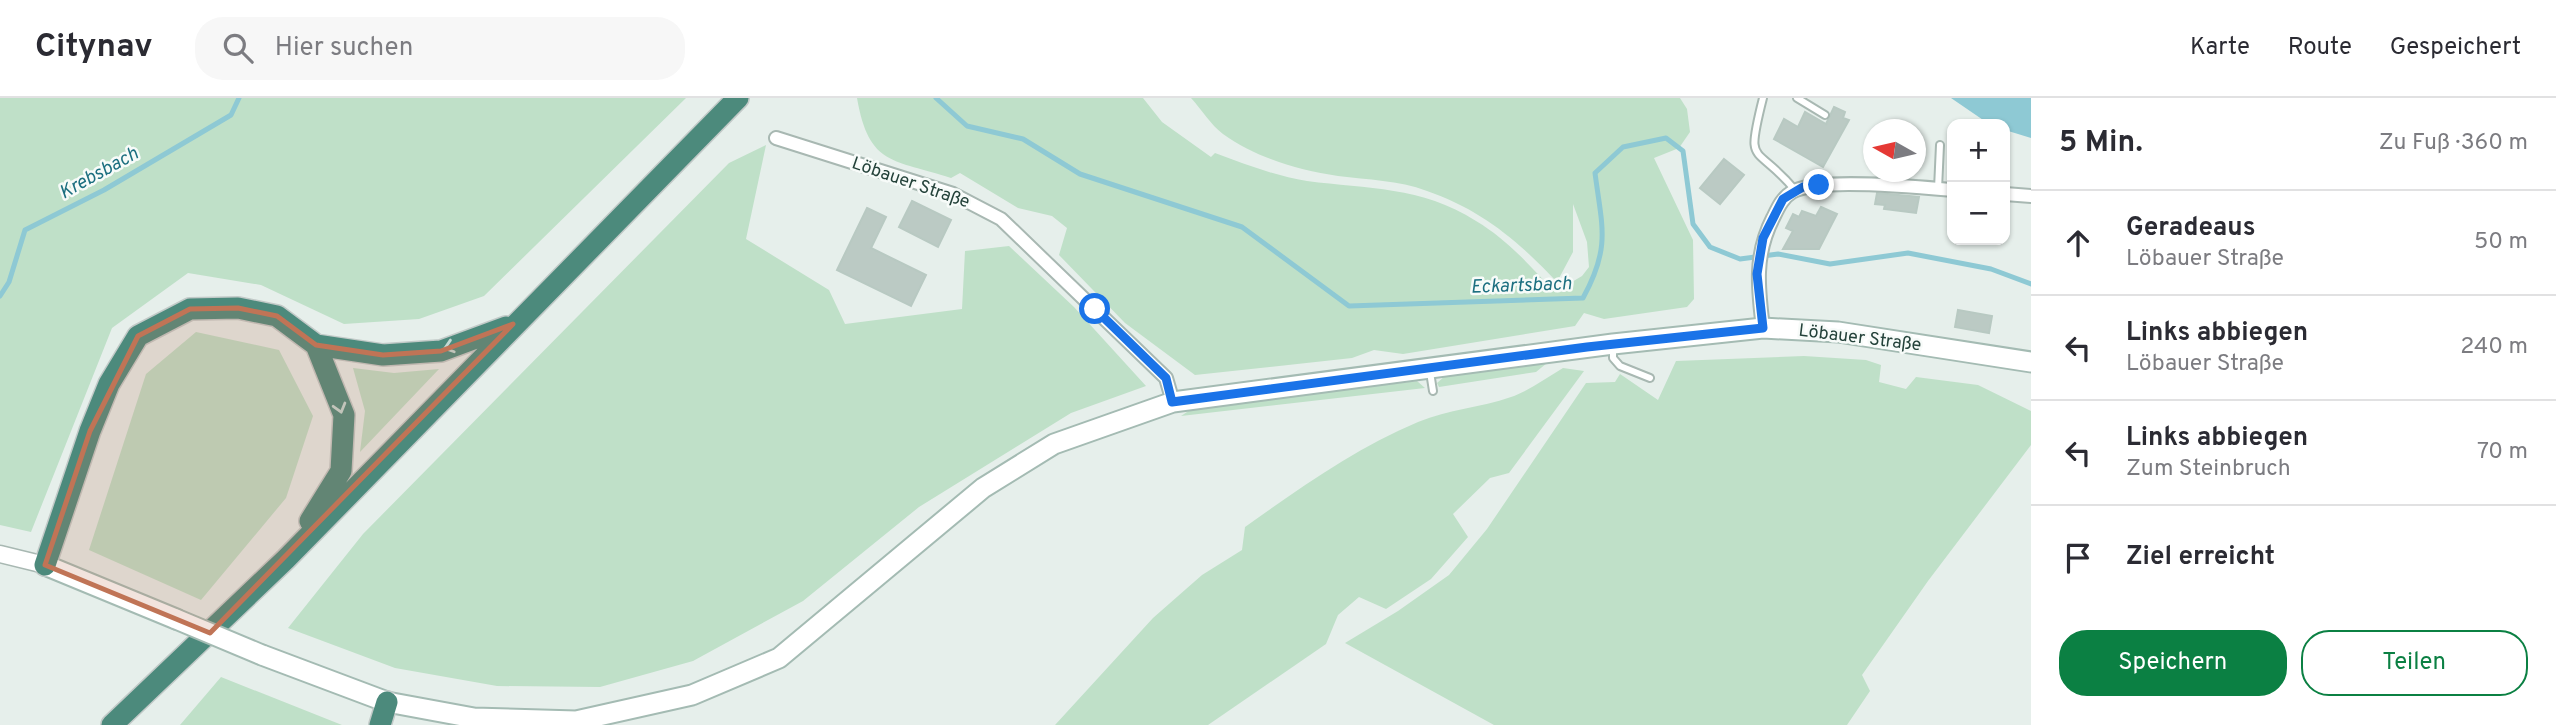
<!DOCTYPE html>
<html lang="de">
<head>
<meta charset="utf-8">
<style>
  :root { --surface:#fff; --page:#f7f7f7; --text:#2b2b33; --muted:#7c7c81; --line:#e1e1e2; --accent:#0b8043 }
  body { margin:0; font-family:Overpass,sans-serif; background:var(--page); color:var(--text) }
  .controls { position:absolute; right:21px; top:21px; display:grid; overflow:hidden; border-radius:14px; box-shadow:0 2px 5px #0004 }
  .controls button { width:63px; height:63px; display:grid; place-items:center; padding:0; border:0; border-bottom:2px solid var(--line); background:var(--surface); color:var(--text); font:35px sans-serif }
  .compass { position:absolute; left:1863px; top:21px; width:63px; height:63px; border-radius:50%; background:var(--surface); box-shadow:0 2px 5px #0004; rotate:278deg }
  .stop { position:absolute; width:21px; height:21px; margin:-16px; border:5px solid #1a73e8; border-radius:50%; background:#fff }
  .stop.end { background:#1a73e8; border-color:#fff; box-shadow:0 2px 7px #0008 }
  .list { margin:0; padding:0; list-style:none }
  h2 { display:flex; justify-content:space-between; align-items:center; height:91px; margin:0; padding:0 28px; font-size:30px }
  h2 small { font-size:23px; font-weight:400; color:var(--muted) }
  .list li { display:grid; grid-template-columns:46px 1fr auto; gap:21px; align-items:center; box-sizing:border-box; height:105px; padding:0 28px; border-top:2px solid var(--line) }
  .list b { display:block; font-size:26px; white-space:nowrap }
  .list p { margin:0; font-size:23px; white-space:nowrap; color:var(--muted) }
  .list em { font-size:23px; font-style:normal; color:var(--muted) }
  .actions { display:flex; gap:14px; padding:21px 28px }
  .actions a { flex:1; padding:16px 0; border:2px solid var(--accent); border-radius:28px; text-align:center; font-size:24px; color:var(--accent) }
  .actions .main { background:var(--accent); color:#fff }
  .icon { flex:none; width:38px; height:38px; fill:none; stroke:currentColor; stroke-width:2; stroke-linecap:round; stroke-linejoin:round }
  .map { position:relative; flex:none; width:2031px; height:627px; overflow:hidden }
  header { display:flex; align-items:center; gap:42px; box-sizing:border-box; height:98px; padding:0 35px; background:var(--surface); border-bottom:2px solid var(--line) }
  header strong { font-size:33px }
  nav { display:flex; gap:38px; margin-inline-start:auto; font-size:24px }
  .search { width:490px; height:63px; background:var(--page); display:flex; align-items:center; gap:18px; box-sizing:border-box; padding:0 24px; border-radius:28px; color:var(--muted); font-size:26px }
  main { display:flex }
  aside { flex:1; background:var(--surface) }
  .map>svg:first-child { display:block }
  .green { fill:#bfe0c8 }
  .water { fill:#8ec9d4 }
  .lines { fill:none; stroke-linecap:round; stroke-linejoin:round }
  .stream { stroke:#8ec9d4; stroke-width:5 }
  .building { fill:#bbcac4; stroke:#b8c9c2; stroke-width:2 }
  .service-casing { stroke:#a8b8b2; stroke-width:10 }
  .minor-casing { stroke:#a8b8b2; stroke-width:16 }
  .tertiary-casing { stroke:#a8b8b2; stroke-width:19 }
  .secondary-casing { stroke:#a4bbb3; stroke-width:23 }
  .trunk-casing { stroke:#c2cac8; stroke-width:24 }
  .service { stroke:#fff; stroke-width:6 }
  .minor { stroke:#fff; stroke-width:12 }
  .tertiary { stroke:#fff; stroke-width:16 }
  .secondary { stroke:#fff; stroke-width:19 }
  .trunk { stroke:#4c8a7c; stroke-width:21 }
  .secondary-bridge-casing { stroke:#a4bbb3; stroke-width:23; stroke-linecap:butt }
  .secondary-bridge { stroke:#fff; stroke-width:19 }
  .oneway { stroke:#c4d9d4 }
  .route { stroke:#1a73e8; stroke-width:9 }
  .marked { fill:#c07456; fill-opacity:0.2; stroke:#c07456; stroke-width:5; stroke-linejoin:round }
  .labels { text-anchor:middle; stroke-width:5; stroke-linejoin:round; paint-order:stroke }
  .street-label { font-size:18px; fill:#24423a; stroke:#f7fbf9 }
  .water-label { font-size:19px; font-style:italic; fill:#1c6f80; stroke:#f7fbf9 }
</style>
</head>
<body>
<header>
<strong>Citynav</strong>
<div class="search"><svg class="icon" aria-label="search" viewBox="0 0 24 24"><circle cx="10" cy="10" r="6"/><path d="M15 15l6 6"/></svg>Hier suchen</div>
<nav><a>Karte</a><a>Route</a><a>Gespeichert</a></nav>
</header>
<main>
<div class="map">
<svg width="2031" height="627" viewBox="0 0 2031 627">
  <rect width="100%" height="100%" fill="#e6efeb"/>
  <path class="green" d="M0 0H686L484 198 419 221 344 226 261 187 188 175 112 230 31 434 0 427Z
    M857 0H1143L1162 24 1211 59 1215 55C1245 66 1275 78 1307 83 1368 91 1421 88 1476 123 1508 142 1530 168 1555 194L1582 178 1589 169 1587 144 1573 106V154L1557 184C1518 143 1482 112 1427 93 1398 82 1368 82 1338 78 1297 72 1257 60 1223 36 1211 27 1201 11 1191 0H1680L1687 11 1690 34 1679 50 1654 60 1693 142 1694 201 1687 209 1604 221 1584 215 1575 228 1403 256 1374 252 1352 260 1195 277 1125 225 1059 157 1067 130 1052 118 1018 110 960 75 951 80C894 61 869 69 857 0Z
    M766 47 746 141 829 192 845 226 962 211 965 153 1009 148 1074 209 1146 288 1071 315 919 409 803 503 693 563 600 589 497 588 395 570 288 530 363 436 729 65Z
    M196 234 279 252 313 318 286 400 201 502 89 452 146 276Z
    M1804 258 1866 262 1881 267 1879 284 1906 291 1916 279 1978 287 2031 313V347L1928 483 1862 577 1870 593 1847 627H1494L1345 545 1398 513 1449 477 1487 431 1586 285 1615 284 1620 276 1658 302 1676 263Z
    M1547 265 1536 274 1439 289 1437 285 1445 278Z
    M353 270 394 275 439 271 360 354 365 313Z
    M1563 270 1584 273 1509 375 1490 380 1453 416 1468 439 1431 481 1386 511 1359 499 1338 517 1326 546 1208 627H1055L1153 520 1202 477 1242 452 1245 429C1300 390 1356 350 1418 324 1449 311 1480 310 1511 299 1529 293 1546 280 1563 270Z
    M1417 283 1425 290 1181 318 1193 310Z
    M221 579 342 627H180Z"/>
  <path class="water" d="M1951 0H2031V40L2005 32V26H1989Z"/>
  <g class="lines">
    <path class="stream" d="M936 0 967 28 1023 41 1080 76 1242 129 1349 208 1583 200C1611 149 1602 129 1595 75L1623 49 1666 40 1683 53 1693 126 1710 149 1740 161 1778 156 1830 166 1908 155 1991 171 2031 186
      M0 198 9 184 25 132 104 92 231 17 239 0"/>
  </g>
  <path class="building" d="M1834 9 1845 14 1843 20 1849 22 1823 69 1774 41 1784 21 1798 29 1805 14 1826 26Z
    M1724 61 1744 77 1720 106 1700 90Z
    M1877 95 1919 99 1916 115 1884 111 1885 107 1875 106Z
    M912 103 951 122 938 149 899 129Z
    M1821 109 1837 116 1819 151H1783L1793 133 1786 130 1793 116 1799 119 1802 113 1816 118Z
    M867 110 886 119 871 150 926 177 911 208 837 172Z
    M1958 212 1992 218 1989 235 1955 229Z"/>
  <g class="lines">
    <defs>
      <path id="service" d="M1763 0C1745 71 1755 44 1795 92
        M1797 0 1825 17
        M1938 91 1940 47
        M1613 249V260L1620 268 1650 280
        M1430 274 1433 293"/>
      <path id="minor" d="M776 40 953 96 1001 121 1166 280 1173 304
        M2005 96 2031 98
        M1763 230C1758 190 1754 157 1773 120 1778 110 1782 100 1792 94 1816 79 1920 89 1952 92"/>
      <path id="tertiary" d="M0 456 45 467"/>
      <path id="secondary" d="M45 467 176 521
        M262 557 387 604 474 620 576 623 692 597 779 560 983 390 1054 346 1173 304 1613 246 1763 230 1838 234 2031 264"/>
      <path id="trunk" d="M310 423 341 373 344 317 316 247
        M45 467 90 333 109 286 138 238 190 211 238 210 277 218 316 247 383 257 441 253 506 229
        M112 627 286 461 738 0
        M380 627 387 604"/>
    </defs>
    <use href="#service" class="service-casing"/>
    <use href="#minor" class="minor-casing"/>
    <use href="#tertiary" class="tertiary-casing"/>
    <use href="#secondary" class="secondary-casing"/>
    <use href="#trunk" class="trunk-casing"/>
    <use href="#service" class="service"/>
    <use href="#minor" class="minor"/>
    <use href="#tertiary" class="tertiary"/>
    <use href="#secondary" class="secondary"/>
    <use href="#trunk" class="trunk"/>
    <defs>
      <path id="secondary-bridge" d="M176 521 262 557"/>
    </defs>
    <use href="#secondary-bridge" class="secondary-bridge-casing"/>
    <use href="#secondary-bridge" class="secondary-bridge"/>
  </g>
  <defs><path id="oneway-chevron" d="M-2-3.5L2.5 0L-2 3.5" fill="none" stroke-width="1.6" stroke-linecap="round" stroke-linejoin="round" transform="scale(1.75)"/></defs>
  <g class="oneway">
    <use href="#oneway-chevron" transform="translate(449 249) rotate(162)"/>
    <use href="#oneway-chevron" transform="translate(340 310) rotate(74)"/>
  </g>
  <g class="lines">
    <path class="route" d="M1095 211 1166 280 1172 304 1587 249 1763 230 1757 176 1763 140 1783 101 1803 89 1819 87"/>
  </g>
  <path class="marked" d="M238 210 277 218 316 247 383 257 441 253 513 226 210 535 45 467 90 333 138 238 190 211Z"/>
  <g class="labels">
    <g class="street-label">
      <text transform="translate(911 84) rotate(19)" y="6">Löbauer Straße</text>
      <text transform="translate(1860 239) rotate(7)" y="6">Löbauer Straße</text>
    </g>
    <g class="water-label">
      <text transform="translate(98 74) rotate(-29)" y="7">Krebsbach</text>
      <text transform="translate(1521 186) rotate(-2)" y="7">Eckartsbach</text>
    </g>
  </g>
</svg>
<div class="controls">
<button>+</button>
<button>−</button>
</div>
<svg class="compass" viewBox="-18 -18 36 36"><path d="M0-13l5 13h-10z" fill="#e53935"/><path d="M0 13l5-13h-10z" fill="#7c7c81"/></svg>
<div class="stop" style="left:1095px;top:211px"></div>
<div class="stop end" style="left:1819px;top:87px"></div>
</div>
<aside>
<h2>5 Min.<small>Zu Fuß · 360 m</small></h2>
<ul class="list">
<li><svg class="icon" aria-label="ahead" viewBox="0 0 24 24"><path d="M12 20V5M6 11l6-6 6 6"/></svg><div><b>Geradeaus</b><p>Löbauer Straße</p></div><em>50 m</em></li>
<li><svg class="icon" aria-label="left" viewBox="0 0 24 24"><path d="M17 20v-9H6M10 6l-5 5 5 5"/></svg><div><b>Links abbiegen</b><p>Löbauer Straße</p></div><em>240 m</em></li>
<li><svg class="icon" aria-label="left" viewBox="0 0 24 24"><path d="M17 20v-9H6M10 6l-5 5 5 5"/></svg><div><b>Links abbiegen</b><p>Zum Steinbruch</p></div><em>70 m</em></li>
<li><svg class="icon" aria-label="arrive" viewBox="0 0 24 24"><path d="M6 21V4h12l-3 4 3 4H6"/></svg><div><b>Ziel erreicht</b></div></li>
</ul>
<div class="actions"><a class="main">Speichern</a><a>Teilen</a></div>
</aside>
</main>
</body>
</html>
